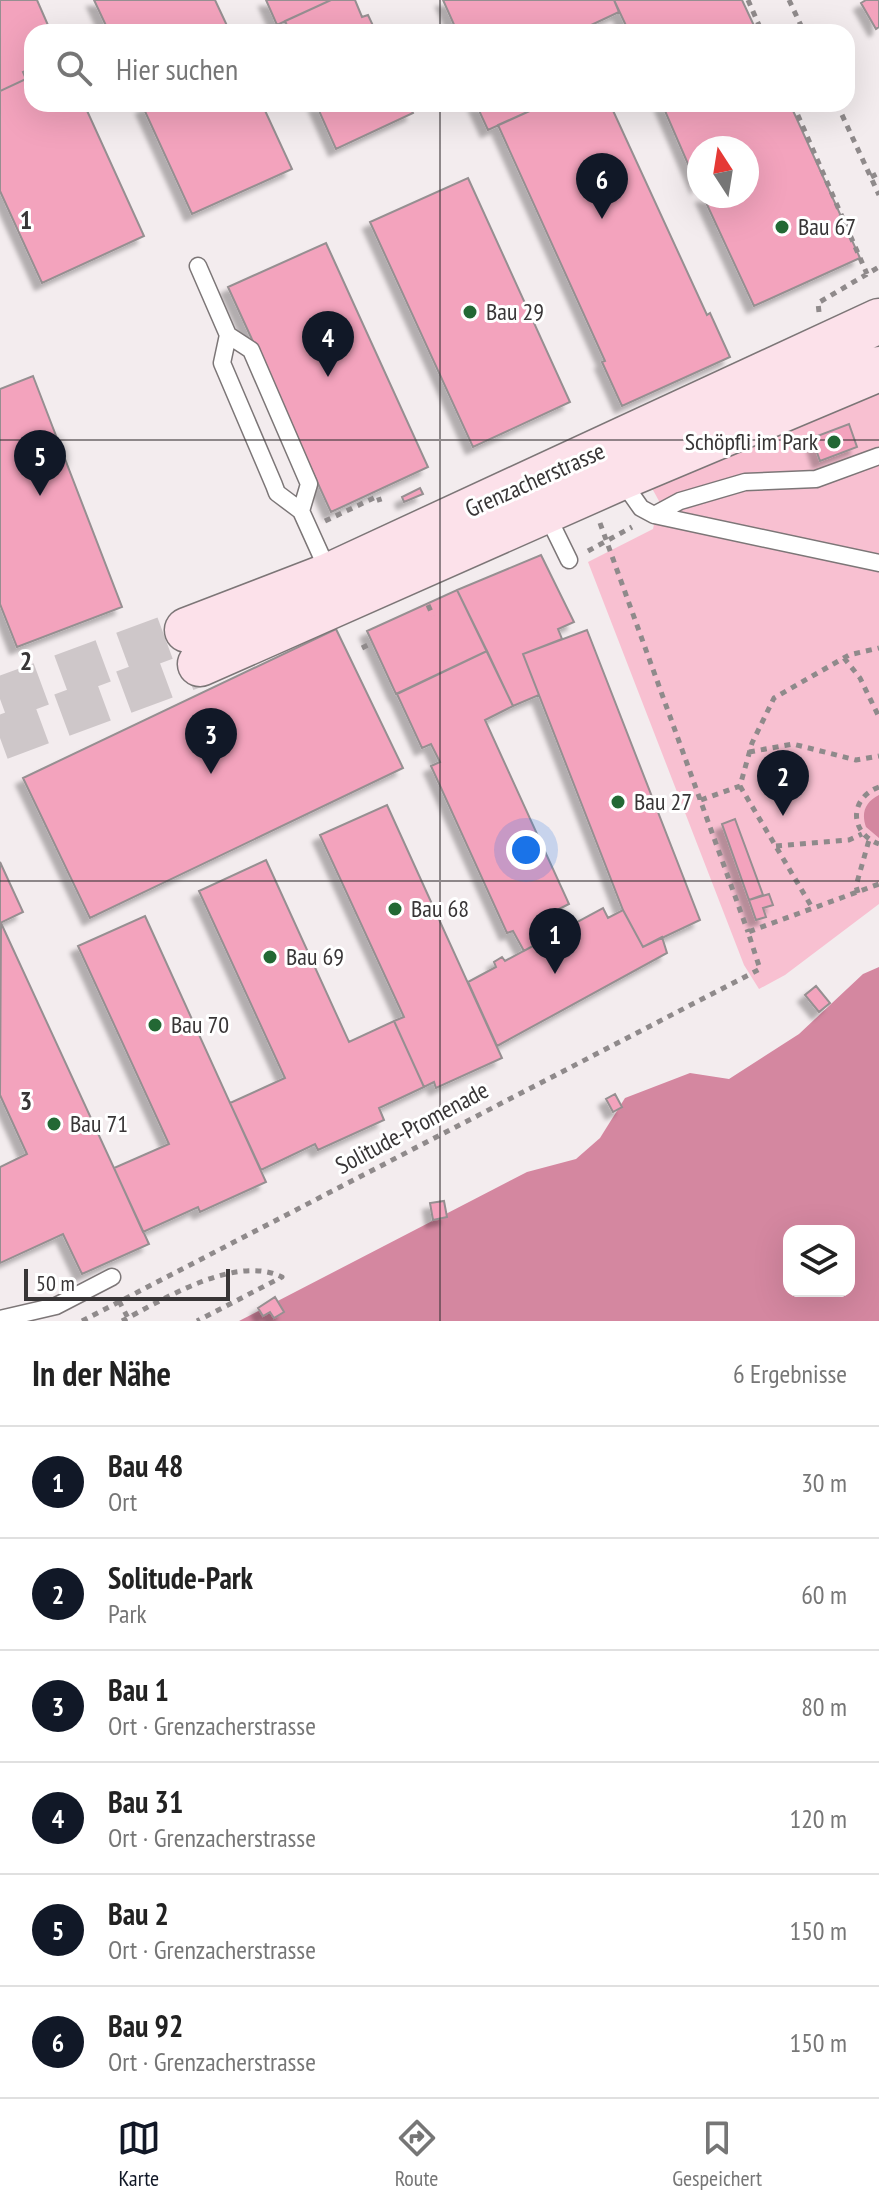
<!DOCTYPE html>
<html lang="de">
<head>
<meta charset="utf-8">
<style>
  :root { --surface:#fff; --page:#f2f2f2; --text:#222; --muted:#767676; --line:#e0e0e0; --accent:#111827 }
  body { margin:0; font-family:"PT Sans Narrow",sans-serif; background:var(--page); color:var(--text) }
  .controls { position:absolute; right:24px; bottom:24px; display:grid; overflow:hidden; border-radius:16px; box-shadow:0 8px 32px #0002 }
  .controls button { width:72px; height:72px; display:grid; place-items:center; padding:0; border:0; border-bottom:2px solid var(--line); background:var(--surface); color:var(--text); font:40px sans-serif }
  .compass { position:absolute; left:687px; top:136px; width:72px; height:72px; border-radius:50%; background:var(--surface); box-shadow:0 8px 32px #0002; rotate:348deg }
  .scale { position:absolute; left:24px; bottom:20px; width:206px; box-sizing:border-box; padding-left:8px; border:4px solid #383536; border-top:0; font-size:22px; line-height:28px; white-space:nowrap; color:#383536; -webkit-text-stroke:6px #fff; paint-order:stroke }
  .you { position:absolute; left:526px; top:850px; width:28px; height:28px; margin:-20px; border:6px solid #fff; border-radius:50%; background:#1a73e8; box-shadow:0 0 0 12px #1a73e833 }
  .badge { display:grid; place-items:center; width:52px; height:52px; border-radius:50%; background:var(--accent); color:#fff; font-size:26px; font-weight:700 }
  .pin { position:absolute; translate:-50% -66px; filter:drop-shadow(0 2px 4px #0008) }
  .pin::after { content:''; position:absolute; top:42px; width:28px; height:24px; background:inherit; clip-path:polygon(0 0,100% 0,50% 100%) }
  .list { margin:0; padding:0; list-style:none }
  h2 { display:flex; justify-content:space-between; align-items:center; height:104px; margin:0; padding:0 32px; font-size:34px }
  h2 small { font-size:26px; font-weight:400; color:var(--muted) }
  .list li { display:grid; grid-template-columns:52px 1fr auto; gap:24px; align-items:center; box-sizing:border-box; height:112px; padding:0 32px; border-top:2px solid var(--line) }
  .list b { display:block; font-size:30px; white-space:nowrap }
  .list p { margin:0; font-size:26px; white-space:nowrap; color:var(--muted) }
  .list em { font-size:26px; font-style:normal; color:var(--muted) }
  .icon { flex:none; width:44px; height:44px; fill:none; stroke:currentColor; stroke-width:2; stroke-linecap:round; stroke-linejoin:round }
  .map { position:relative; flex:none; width:879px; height:1321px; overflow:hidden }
  .search { position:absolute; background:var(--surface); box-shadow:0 8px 32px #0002; left:24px; right:24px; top:24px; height:88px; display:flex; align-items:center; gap:20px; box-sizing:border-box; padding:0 28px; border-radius:24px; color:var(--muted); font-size:30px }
  .sheet { height:776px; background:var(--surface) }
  nav { display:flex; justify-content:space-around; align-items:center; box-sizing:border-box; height:112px; border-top:2px solid var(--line); background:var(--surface); font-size:22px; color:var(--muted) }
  nav a { display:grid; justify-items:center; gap:4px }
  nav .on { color:var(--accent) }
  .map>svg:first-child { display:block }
  .green { fill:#f8c0d1 }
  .water { fill:#d487a0; fill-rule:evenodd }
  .building { fill:#f3a3bd; stroke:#968f91; stroke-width:2; filter:url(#shadow) }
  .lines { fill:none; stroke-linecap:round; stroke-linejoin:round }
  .secondary-tunnel { stroke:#cec7c9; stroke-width:44; stroke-dasharray:44 22; stroke-linecap:butt }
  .lane-casing { stroke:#7c7677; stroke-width:19 }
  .secondary-casing { stroke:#7c7677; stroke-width:47 }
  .path { stroke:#8f8a8b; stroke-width:5; stroke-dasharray:6 6; stroke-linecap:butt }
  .lane { stroke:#fff; stroke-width:16 }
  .secondary { stroke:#fce1ea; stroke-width:44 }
  .grid { fill:none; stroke:#383536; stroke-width:2; stroke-opacity:0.55 }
  .poi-dot { fill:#236834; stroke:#fff; stroke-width:3 }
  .labels { text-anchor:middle; stroke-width:6; stroke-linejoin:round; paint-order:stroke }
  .poi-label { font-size:24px; fill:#383536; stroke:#fff; text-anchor:start }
  .street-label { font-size:24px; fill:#383536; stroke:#fff }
  .grid-label { font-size:26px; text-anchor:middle; font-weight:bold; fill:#383536; stroke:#fff; stroke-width:6; stroke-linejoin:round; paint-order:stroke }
</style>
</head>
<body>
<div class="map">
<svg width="879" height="1321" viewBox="0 0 879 1321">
  <defs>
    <filter id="shadow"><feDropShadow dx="-7" dy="7" stdDeviation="2" flood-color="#0004"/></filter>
  </defs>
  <rect width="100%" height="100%" fill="#f3ecee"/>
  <path class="green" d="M879 386V904L785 975 759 989 744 965 588 562 653 529 659 501 648 481Z"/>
  <path class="water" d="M879 795V838L866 827C861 813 865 802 879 795Z
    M879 967V1321H239L527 1172 576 1159 600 1138 625 1098 690 1073 729 1079 799 1034 863 974ZM789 1231H849V1291H789Z"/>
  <path class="building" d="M0 0H37L51 32H32V68L23 72 26 79 0 91Z
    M94 0H215L230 32H109Z
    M266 0H331L277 25Z
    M331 0H355L362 17 368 15 376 32H290L285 21Z
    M443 0H614L619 12 589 26 592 32H450L456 29Z
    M614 0H742L757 32H629Z
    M866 0H879V27L876 29 861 3Z
    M32 68V104H84L144 236 42 283 0 191V91L26 79 23 72Z
    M150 104H262L292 169 192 214 143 107Z
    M316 104H409L413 113 336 149Z
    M476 104H545L488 130Z
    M545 104H610L707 315 710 313 730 357 622 406 602 362 605 361 498 125Z
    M662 104H790L860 258 754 306 703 196H747V148H699L698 187Z
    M468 178 570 402 473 447 370 222Z
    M326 243 428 467 331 512 228 287Z
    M33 376 122 607 17 647 0 604V389Z
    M849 424 857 447 820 461 812 438Z
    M420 488 423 494 404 502 402 497Z
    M541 555 574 622 558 629 562 639 523 654 539 695 513 706 457 590Z
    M457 590 487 651 396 694 367 631Z
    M336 629 403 768 90 918 23 778Z
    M587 630 700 920 643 947 623 910 523 654Z
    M487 651 513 706 485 720 569 904 559 909 570 926 524 951 513 931 507 933 431 766 440 762 431 744 422 748 397 694Z
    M387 805 502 1058 436 1088 434 1082 424 1087 394 1021 404 1017 320 835Z
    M735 819 763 895 749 900 722 824Z
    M266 860 349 1042 394 1021 424 1087 379 1108 384 1120 318 1150 315 1144 261 1170 230 1103 285 1078 199 891Z
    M0 862 23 912 0 923Z
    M769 894 773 905 763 908 766 917 756 920 749 900Z
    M603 908 608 918 623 910 643 947 662 937 667 953 497 1046 468 982 496 967 494 962 502 957 505 961Z
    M145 916 266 1182 200 1212 198 1207 143 1232 114 1168 169 1144 78 946Z
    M1 923 149 1244 82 1274 63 1234 0 1263V1167L27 1154 0 1095Z
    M816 986 830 1003 819 1012 805 995Z
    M615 1094 622 1107 613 1112 606 1099Z
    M444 1201 447 1217 433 1220 430 1203Z
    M275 1297 284 1312 274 1318 270 1312 263 1316 258 1308Z"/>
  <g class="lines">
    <path class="secondary-tunnel" d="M0 699 187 630
      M0 738 200 664"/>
    <defs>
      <path id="lane" d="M198 266 228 335 251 350 309 484 301 511
        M228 335 222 363 274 485 277 493 301 511 329 573
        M622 481 641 508 654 515 879 563
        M546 513 569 560
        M654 515 680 501 745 482 816 479 879 456
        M0 1319 56 1306 112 1277"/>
      <path id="secondary" d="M187 630 330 575 879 321
        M200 664 620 478 879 369"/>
    </defs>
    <use href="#lane" class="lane-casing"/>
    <use href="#secondary" class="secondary-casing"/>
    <path class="path" d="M748 0 762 32
      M789 0 804 32
      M793 104 867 274
      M837 104 879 195
      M871 177 879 173
      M819 312 818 303 879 267
      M325 521 378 496 380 502
      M600 523 748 932
      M588 551 632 527
      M428 605 433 616
      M362 648 370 644
      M844 658 860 678 879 717
      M749 752 793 744 856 760 879 756
      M740 786 813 909
      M879 787C849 798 849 833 879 844
      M701 800 740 786 752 743 774 698 849 655 879 648
      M776 846 849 840 862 834
      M858 893 856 886 869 840
      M119 1301 128 1318
      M82 1321 760 969 748 932 879 884
      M122 1321C164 1299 236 1254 282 1277L197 1321"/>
    <use href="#lane" class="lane"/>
    <use href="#secondary" class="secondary"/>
  </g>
  <path class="grid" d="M440 0V32M440 104V1321M0 440H879M0 881H879"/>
  <g class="poi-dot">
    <circle cx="782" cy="227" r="8"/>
    <circle cx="470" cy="312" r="8"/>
    <circle cx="834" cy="442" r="8"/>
    <circle cx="618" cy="802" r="8"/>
    <circle cx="395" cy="909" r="8"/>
    <circle cx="270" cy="957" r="8"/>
    <circle cx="155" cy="1025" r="8"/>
    <circle cx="54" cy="1124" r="8"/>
  </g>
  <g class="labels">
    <g class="poi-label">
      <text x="798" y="235">Bau 67</text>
      <text x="486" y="320">Bau 29</text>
      <text x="818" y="450" text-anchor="end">Schöpfli im Park</text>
      <text x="634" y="810">Bau 27</text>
      <text x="411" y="917">Bau 68</text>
      <text x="286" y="965">Bau 69</text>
      <text x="171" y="1033">Bau 70</text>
      <text x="70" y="1132">Bau 71</text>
    </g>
    <g class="street-label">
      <text transform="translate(535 480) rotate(-24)" y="8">Grenzacherstrasse</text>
      <text transform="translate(412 1128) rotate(-28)" y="8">Solitude-Promenade</text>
    </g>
  </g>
  <g class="grid-label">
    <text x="26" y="229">1</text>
    <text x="26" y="670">2</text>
    <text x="26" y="1110">3</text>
  </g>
</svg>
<div class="controls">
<button><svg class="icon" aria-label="layers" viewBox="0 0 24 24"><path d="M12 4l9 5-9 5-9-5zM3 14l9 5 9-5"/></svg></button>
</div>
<svg class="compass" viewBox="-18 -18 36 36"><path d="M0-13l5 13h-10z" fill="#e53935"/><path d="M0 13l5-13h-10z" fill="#767676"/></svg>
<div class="scale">50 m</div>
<div class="you"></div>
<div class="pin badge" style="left:555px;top:974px">1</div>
<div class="pin badge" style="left:783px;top:816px">2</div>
<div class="pin badge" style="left:211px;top:774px">3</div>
<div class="pin badge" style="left:328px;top:377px">4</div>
<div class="pin badge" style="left:40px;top:496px">5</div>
<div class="pin badge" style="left:602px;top:219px">6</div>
<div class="search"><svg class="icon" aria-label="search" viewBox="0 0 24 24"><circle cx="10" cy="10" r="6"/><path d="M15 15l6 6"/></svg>Hier suchen</div>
</div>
<section class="sheet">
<h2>In der Nähe<small>6 Ergebnisse</small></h2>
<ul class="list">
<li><span class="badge">1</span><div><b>Bau 48</b><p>Ort</p></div><em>30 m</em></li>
<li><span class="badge">2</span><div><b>Solitude-Park</b><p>Park</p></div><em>60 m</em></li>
<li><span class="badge">3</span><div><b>Bau 1</b><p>Ort · Grenzacherstrasse</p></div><em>80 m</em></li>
<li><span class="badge">4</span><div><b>Bau 31</b><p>Ort · Grenzacherstrasse</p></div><em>120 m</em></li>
<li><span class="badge">5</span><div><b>Bau 2</b><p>Ort · Grenzacherstrasse</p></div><em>150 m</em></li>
<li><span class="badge">6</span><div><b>Bau 92</b><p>Ort · Grenzacherstrasse</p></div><em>150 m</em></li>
</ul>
</section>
<nav>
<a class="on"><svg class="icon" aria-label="map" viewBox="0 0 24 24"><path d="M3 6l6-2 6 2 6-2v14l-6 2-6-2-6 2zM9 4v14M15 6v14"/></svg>Karte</a>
<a><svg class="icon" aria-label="directions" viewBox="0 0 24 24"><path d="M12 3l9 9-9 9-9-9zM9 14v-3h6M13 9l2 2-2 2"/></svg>Route</a>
<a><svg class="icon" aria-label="saved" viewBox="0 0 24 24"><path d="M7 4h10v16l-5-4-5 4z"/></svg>Gespeichert</a>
</nav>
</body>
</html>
